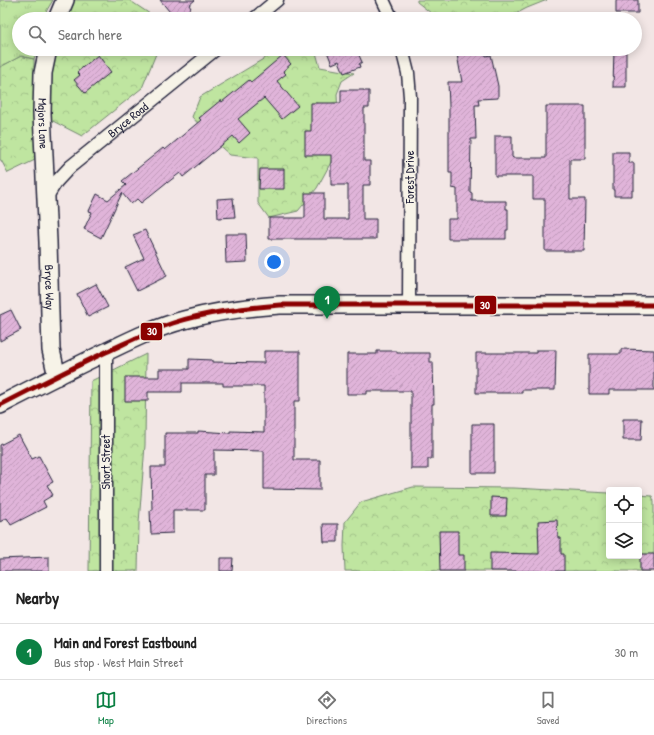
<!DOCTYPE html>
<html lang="en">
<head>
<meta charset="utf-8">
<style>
  :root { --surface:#fff; --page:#f2f2f2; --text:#222; --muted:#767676; --line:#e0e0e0; --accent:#0b8043 }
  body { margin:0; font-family:"Patrick Hand",sans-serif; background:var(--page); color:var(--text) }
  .controls { position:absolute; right:12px; bottom:12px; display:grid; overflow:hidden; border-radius:4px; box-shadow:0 2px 10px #0003 }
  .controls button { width:36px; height:36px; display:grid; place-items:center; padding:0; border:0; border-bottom:1px solid var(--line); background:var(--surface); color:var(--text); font:20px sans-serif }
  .you { position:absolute; left:274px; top:262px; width:14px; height:14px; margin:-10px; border:3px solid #fff; border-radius:50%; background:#1a73e8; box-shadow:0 0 0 6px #1a73e833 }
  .badge { display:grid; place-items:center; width:26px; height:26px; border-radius:50%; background:var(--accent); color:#fff; font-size:13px; font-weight:700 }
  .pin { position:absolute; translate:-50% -33px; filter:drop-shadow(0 1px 2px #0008) }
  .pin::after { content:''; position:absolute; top:21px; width:14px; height:12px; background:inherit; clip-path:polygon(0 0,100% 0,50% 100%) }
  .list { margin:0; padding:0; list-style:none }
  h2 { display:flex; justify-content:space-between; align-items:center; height:52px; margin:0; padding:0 16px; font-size:17px }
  h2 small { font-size:13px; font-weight:400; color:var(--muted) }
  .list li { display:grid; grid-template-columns:26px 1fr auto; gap:12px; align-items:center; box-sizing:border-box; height:56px; padding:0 16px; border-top:1px solid var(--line) }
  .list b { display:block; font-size:15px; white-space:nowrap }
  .list p { margin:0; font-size:13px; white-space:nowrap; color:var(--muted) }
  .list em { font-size:13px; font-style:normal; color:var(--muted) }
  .icon { flex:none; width:22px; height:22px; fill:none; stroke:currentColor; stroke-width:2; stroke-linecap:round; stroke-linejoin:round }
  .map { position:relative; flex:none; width:654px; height:571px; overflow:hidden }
  .search { position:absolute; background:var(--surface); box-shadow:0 2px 10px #0003; left:12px; right:12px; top:12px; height:44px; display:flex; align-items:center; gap:10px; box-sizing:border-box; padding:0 14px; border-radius:22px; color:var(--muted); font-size:15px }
  .sheet { height:108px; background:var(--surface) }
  nav { display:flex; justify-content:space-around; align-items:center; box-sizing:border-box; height:56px; border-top:1px solid var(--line); background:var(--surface); font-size:11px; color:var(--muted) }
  nav a { display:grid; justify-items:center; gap:2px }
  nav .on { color:var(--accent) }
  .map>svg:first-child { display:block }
  .forest { fill:url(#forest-crowns); stroke:#70846e }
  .park { fill:url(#park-tufts); stroke:#70846e }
  .building { fill:url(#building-hatch); stroke:#22223b }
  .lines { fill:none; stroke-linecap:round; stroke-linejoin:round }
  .street-casing { stroke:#22223b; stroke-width:15 }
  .secondary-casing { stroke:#22223b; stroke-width:20 }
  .street { stroke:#f7f3e8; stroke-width:12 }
  .secondary { stroke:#f7f3e8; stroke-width:17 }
  .bus-1-casing { stroke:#f7f3e8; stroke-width:8 }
  .bus-1 { stroke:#8b0000; stroke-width:5 }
  .labels { text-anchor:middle; stroke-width:3; stroke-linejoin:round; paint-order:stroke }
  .street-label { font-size:12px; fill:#22223b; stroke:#f7f3e8 }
  .line-badge { stroke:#f7f3e8; stroke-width:1.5 }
  .badge-label { font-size:11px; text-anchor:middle; font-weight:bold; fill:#fff }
</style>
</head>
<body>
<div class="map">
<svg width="654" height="571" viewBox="0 0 654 571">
  <defs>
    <pattern id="forest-crowns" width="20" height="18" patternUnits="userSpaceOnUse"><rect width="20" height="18" fill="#bfe5a0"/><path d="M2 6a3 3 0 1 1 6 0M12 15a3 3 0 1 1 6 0" fill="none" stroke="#a4c48b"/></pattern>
    <pattern id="park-tufts" width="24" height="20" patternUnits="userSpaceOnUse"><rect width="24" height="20" fill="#bfe5a0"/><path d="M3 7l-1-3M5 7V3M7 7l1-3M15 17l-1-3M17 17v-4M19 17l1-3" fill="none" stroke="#a4c48b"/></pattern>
    <pattern id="building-hatch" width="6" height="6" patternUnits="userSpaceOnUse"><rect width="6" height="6" fill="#e0b4d9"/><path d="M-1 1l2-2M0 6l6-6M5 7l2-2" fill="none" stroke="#c09abb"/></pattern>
  </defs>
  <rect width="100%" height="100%" fill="#f2e6e5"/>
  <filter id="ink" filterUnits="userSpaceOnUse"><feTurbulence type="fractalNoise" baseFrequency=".025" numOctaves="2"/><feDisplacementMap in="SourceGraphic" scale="8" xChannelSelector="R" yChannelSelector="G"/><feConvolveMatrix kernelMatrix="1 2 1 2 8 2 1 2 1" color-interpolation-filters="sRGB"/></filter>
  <g filter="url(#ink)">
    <path class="forest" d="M73 0H129L153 16 154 19H65Z
      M417 0H547L527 8 506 19H450L436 17 417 2Z
      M55 49H158L142 88 82 136 47 118 50 74Z
      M280 49H315L320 67 354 73 342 81 337 94 338 118 337 151 317 188 298 211 269 218 258 203V158L230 155 214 141 192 117 200 97Z
      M21 56 34 59 35 160 8 173 1 160H0V67Z
      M146 354 145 445 139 523 138 571H89L91 381Z
      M413 487 514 488 609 493V556H639V495L652 496 654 501V554L651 571H345L344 546 345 522 361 502Z"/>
    <path class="park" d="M0 0H53L47 10 45 19H19V49H37L34 59 21 56 0 67Z"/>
    <path class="building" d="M160 0H195L189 5 191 8 181 15 179 13 174 17Z
      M616 0H638V13H616Z
      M326 49H367L358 53 362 62 359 64 360 67 344 73 339 61 332 64Z
      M456 49H485L486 56 491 55 498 86V98L478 99 479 105H475L476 139H471L470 192 472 193V201H506V209H508V230H506V239H448V219H457V189L452 188V173H449V106L448 82H462Z
      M614 49H626V87H613Z
      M98 55 111 72 85 93 74 80 80 75 77 72Z
      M283 55 291 64 283 71 286 74 277 81 298 106 282 119 264 98 238 119 250 133 239 143 233 136 183 177 180 173 167 183V182L141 203 137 199 131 204 122 193 101 238 84 229 92 212 89 211 97 194 108 200 126 185 122 181 163 148 165 150 201 120 199 118 221 100 222 102 249 80 251 82Z
      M341 90H364V91H369V108H364V161H370V185H363V219H376V239H269V218H305V193H324V219H348V185H331V155H305V131H311V103H341Z
      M546 106H585V159H570V199H585L584 251H545V199H533V176H495V136H512V157L513 158H546Z
      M613 152H629V163H634V190H632V196H614V190H613Z
      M260 169H284V189H259Z
      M233 198 235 217 218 218 217 199Z
      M145 230 167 276 137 291 125 267 144 258 133 235Z
      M225 234H246L247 262 226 263Z
      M96 284 108 307 88 317 77 294Z
      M11 310 21 330 0 341V315Z
      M621 349 654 350V390H609V394H589V354H621Z
      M536 350H556L555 390H522V393H476V353H536Z
      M264 351H300V401H294V460H320V490L264 489V451L214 450V475H205V510H173V533L151 534 150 510H152L151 467H165V433H198V431L230 433V431L264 432V386H223V383H182V392H148V401H125V377H159V369H189V359L212 360V362L264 363Z
      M377 351H397V353H430V362H433L434 404H432V459H428V469H411V391H367V394H347V354H377Z
      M623 419H642L641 440H623Z
      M472 424H494V473H472Z
      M19 435 32 459 39 456 53 482 47 485 53 495 43 501 46 507 11 525 7 518 0 522V445Z
      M491 497 507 498 506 516H491Z
      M557 520 558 538H561V554H564V571H490V553L539 554 538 521Z
      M323 524H338V542H324Z
      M439 531H458V555H464V571H440Z
      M640 554H654V571H640Z
      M49 557V571H0V559Z
      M220 558H233L232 571H220Z"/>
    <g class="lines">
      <defs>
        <g id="street">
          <path d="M383 0 392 19"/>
          <path d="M254 19 277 0"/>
          <path d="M402 49 408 73 410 97 409 305"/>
          <path id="s1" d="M46 198 56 182 70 167 216 49"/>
          <path d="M106 352V571"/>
        </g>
        <g id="secondary">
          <path d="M57 19 65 0"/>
          <path id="s2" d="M48 49 43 73 42 113 48 242 51 350 55 368 58 376"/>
          <path d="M0 405C35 387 70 369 106 352 131 340 157 327 184 320 216 311 248 307 280 305H654"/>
        </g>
      </defs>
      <use href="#street" class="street-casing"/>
      <use href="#secondary" class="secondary-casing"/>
      <use href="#street" class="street"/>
      <use href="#secondary" class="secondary"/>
      <defs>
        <path id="bus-1" d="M0 405C35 387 70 369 106 352 128 342 149 331 173 323 207 312 244 308 280 305H654"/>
      </defs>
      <use href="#bus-1" class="bus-1-casing"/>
      <use href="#bus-1" class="bus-1"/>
    </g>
  </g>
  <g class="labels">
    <g class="street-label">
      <text dy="4" stroke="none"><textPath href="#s1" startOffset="114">Bryce Road</textPath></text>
      <text dy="4" stroke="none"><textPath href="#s2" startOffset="75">Majors Lane</textPath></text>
      <text transform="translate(410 177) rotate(-90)" y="4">Forest Drive</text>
      <text dy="4" stroke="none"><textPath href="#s2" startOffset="239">Bryce Way</textPath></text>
      <text transform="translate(106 462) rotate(-90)" y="4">Short Street</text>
    </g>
  </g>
  <g class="line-badge">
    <rect x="474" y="295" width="23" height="20" rx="4" fill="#8b0000"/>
    <rect x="140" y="322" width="23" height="19" rx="4" fill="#8b0000"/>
  </g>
  <g class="badge-label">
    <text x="485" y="309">30</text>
    <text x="152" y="335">30</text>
  </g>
</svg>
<div class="controls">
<button><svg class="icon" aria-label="locate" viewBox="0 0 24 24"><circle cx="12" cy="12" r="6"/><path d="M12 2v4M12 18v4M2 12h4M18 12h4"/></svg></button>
<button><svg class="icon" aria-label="layers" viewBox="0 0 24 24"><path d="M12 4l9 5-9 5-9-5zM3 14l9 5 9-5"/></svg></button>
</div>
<div class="you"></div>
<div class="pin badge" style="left:327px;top:319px">1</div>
<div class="search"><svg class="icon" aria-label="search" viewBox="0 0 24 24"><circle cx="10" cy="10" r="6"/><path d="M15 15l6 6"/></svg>Search here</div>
</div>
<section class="sheet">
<h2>Nearby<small></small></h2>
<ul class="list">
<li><span class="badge">1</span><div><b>Main and Forest Eastbound</b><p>Bus stop · West Main Street</p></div><em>30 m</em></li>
</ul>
</section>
<nav>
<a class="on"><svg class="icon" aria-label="map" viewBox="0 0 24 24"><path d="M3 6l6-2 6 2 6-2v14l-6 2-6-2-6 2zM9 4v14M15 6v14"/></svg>Map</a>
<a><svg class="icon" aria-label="directions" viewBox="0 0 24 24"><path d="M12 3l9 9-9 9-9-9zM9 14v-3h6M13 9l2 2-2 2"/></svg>Directions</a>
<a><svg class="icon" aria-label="saved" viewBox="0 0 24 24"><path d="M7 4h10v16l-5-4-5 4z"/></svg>Saved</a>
</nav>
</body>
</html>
